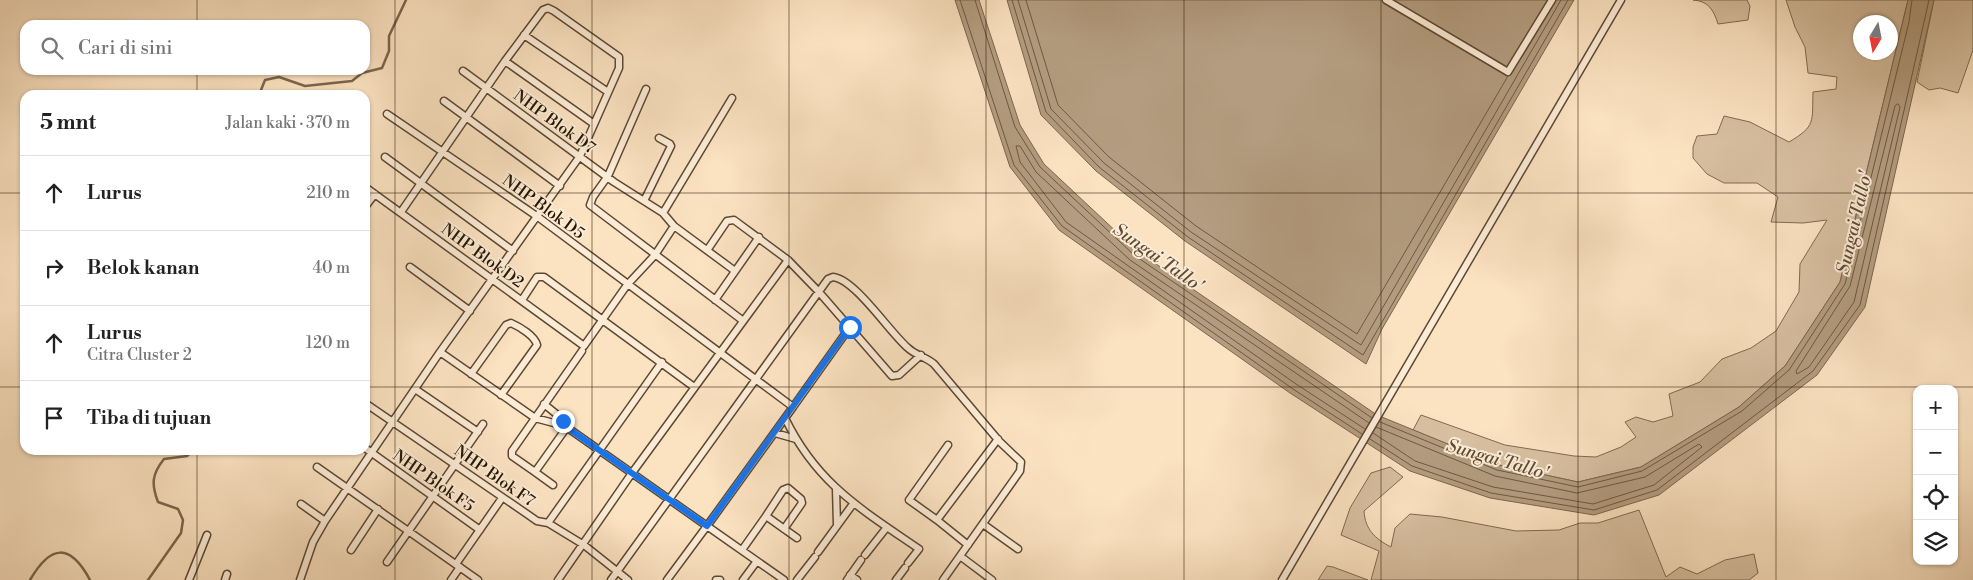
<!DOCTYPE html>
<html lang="id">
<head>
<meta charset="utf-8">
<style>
  :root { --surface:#fff; --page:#f2f2f2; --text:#222; --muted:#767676; --line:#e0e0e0 }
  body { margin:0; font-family:"Libre Bodoni",serif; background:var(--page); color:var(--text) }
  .controls { position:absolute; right:15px; bottom:15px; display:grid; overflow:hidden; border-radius:10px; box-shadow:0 1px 4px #0004 }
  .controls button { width:45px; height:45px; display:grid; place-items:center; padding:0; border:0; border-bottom:1px solid var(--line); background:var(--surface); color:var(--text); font:25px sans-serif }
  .compass { position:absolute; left:1853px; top:15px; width:45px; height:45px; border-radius:50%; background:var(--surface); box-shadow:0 1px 4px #0004; rotate:190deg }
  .stop { position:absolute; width:15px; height:15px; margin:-11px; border:4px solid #1a73e8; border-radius:50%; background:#fff }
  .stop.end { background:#1a73e8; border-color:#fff; box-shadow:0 1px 5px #0008 }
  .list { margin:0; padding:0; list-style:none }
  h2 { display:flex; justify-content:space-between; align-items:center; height:65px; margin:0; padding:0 20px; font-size:21px }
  h2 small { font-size:16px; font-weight:400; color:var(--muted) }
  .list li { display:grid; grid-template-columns:32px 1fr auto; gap:15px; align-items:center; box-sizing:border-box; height:75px; padding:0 20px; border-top:1px solid var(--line) }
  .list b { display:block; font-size:19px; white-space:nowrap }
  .list p { margin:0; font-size:16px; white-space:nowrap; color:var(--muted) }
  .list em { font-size:16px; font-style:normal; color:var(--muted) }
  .icon { flex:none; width:28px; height:28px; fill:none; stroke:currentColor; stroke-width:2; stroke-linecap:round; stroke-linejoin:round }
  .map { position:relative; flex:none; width:1973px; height:580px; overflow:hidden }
  .search { position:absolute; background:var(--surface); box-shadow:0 1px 4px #0004; left:20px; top:20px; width:350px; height:55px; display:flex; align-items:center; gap:12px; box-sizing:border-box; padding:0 18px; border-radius:15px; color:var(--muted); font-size:19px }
  .panel { position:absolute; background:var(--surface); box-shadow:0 1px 4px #0004; left:20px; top:90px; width:350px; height:365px; border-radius:15px }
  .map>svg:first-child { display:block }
  .green { fill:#d7bfa0; stroke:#806a50; fill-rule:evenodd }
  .water { fill:#b39c7f; stroke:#7b664c }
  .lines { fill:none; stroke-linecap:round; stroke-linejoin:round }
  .shore { stroke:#6e5840; stroke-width:1 }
  .stream { stroke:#7b664c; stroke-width:2.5 }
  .street-casing { stroke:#5d4830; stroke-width:9 }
  .street { stroke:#fcecd7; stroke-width:6 }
  .route { stroke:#1a73e8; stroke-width:6 }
  .grid { fill:none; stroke:#281500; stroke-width:1; stroke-opacity:0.55 }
  .labels { text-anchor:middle; stroke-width:4; stroke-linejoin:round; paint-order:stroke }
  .street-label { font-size:16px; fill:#281500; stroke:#fcecd7 }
  .water-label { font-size:18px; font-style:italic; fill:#604b33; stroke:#fcecd7 }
</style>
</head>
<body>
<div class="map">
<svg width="1973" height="580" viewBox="0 0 1973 580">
  <rect width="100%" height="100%" fill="#fbe2c1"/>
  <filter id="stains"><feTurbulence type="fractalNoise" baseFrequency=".004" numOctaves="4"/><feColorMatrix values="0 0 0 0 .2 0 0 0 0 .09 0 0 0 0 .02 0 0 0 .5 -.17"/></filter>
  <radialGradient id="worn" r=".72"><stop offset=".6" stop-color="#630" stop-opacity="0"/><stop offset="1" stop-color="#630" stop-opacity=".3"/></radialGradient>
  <path class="green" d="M1693 0H1747L1750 6 1748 20 1718 24C1714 11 1709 1 1693 0Z
    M1786 0H1908L1840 282 1785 366 1739 407 1641 467 1578 482 1499 465 1413 430 1421 415 1505 445 1574 456 1596 457 1621 447 1636 437 1625 422 1636 417 1653 422 1673 416 1669 394 1700 382 1722 359 1751 348 1776 331 1799 292 1800 264 1827 220 1803 223 1771 222 1778 197 1757 183H1724L1707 174 1693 158V147L1697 136 1717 134 1724 116 1750 122 1789 142C1816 126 1812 122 1813 92L1836 89 1837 77 1808 73 1805 47 1795 27ZM1860 22H1890V52H1860Z
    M1934 0H1973V50L1958 93 1940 88 1929 90 1917 82Z
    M1390 467 1403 477 1364 511C1365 529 1375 539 1391 547L1395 528 1410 514 1442 517 1516 531 1559 530 1580 523H1598L1639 510 1666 577 1680 567 1697 574 1725 560 1754 554 1758 573 1749 580H1371L1379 551 1341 535 1350 508 1371 473Z
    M1327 566 1333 567 1368 580H1318Z"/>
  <path class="water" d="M955 0H979L1020 125 1044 164 1137 251 1377 415 1499 465 1578 482 1641 467 1739 407 1785 366 1840 282 1908 0H1934L1865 307 1817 375 1659 495 1594 515 1490 498 1410 471 1290 393 1059 230 1010 167Z
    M1007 0H1574L1382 329 1366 364 1185 241 1096 171 1041 115Z"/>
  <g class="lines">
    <path class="shore" d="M960 0 1014 165 1062 226 1293 389 1362 434
      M975 0 1015 127 1040 167 1134 255 1372 418
      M1012 0 1046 112 1099 167 1188 237 1363 355 1568 0
      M1018 0 1051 109 1104 163 1191 232 1361 345 1561 0
      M1026 0 1058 105 1109 157 1196 226 1357 334 1508 76
      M1898 104 1900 107 1854 302 1809 367 1797 374 1796 371 1850 286 1895 106Z
      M1380 422 1497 470 1578 487 1642 471 1742 411 1789 370 1845 284 1909 22 1912 0
      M1365 429 1296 384 1066 222 1020 162 1016 146H1020L1036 172 1130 260 1369 423
      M1373 433 1415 461 1493 487 1593 504 1654 485 1702 447 1699 444 1645 477 1577 493 1495 476 1376 427
      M1370 439 1412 466 1491 493 1594 510 1657 490 1813 371 1860 305 1929 0"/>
    <path class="stream" d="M259 95 265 80 279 77 305 86 352 81 362 73 382 68 389 51V36L406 0
      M30 580C51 544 70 543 90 580
      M148 580 181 533 183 520 178 509 158 502C151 484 152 474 164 459L187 456 194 450"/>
    <defs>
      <path id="street" d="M1386 0 1508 72 1552 0
        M524 35 608 92
        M505 61 594 124
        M463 71 614 182 663 213 674 226
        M646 89 608 176 593 197 590 205 742 320
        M444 101 560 186
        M387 114 538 217 793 407 850 327
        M385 157 513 251
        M365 187 584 346 627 285 655 255 674 226 735 271
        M644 201 671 146 670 144 659 138
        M365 207 375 194
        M663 213 732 98
        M708 249 727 221 734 220 788 260 819 292 892 376 899 375 921 355
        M410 267 470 311
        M522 300 537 277H544L694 387
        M715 300 759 237
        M440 352 535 418 565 426
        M471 374 506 325 511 323C520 327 535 336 537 345L501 395
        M415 389 478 432
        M365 403 527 514 537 521 548 523 662 362
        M544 404 560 417 565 426 707 526 793 407
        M785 418C817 484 861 509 919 549L908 563
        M567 427 535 472 512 456V451L582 351
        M775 433 796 439
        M365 448 480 530
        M317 467 478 580
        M535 472 553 485
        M836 489 837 525
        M301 504 325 521
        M766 516 783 490 788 488 801 499 802 503 784 529
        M937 520 909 500 948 445
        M548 523 584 545 628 580
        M983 524 1018 549
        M968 545 937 520 998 439
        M351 550 378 509
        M742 550 766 516 797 538
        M818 552 853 504
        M865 555 887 527
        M960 556 992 580
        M387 562 483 424
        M456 564 502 498
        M850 575 857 580
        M189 580 207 535
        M225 580 227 574
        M300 580 313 542 325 521 440 352 580 156 619 68V57L554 11 548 8 543 10 505 61 401 212
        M451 580 460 567
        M558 580 632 473 788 260
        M611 580 828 279 833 277C855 279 890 333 908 348 915 355 926 357 934 364L999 441 1021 462 1020 471 943 580
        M667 580 707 526 784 580
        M716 580H720
        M743 580 757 561
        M797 580 815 557
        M847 580 861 560
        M896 580 905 568
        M1282 580 1621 0"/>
    </defs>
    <use href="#street" class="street-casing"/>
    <use href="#street" class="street"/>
  </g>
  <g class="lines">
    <path class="route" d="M563 421 565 426 707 526 850 327"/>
  </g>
  <path class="grid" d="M197 0V25M395 0V580M592 0V580M789 0V580M986 0V580M1184 0V580M1381 0V580M1578 0V580M1776 0V580M197 70V95M0 193H25M365 193H1973M0 387H25M365 387H1973M197 450V580"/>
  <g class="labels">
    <g class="street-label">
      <text transform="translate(555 121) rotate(36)" y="6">NHP Blok D7</text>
      <text transform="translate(544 206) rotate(36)" y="6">NHP Blok D5</text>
      <text transform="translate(483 255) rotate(36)" y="6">NHP Blok D2</text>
      <text transform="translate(495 475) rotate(35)" y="6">NHP Blok F7</text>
      <text transform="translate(434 480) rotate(35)" y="6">NHP Blok F5</text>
    </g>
    <g class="water-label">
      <text transform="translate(1854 223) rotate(-77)" y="6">Sungai Tallo'</text>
      <text transform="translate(1158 257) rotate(35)" y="6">Sungai Tallo'</text>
      <text transform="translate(1497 459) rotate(16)" y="6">Sungai Tallo'</text>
    </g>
  </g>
  <rect width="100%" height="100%" filter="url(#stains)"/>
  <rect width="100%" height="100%" fill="url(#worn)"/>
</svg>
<div class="controls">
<button>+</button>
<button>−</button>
<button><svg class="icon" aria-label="locate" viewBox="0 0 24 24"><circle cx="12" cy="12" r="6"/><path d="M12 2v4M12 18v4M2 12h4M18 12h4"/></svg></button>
<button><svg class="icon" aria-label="layers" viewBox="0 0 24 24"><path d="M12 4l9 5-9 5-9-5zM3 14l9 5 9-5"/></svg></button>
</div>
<svg class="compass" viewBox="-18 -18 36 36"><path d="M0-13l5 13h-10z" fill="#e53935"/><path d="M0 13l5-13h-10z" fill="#767676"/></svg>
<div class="stop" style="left:850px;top:327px"></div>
<div class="stop end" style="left:563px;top:421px"></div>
<div class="search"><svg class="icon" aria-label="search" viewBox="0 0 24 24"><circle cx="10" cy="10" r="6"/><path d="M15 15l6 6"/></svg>Cari di sini</div>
<section class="panel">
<h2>5 mnt<small>Jalan kaki · 370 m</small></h2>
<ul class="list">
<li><svg class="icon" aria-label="ahead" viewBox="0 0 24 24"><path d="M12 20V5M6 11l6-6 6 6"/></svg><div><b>Lurus</b></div><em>210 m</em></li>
<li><svg class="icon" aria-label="right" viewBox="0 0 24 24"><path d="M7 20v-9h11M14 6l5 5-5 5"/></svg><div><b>Belok kanan</b></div><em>40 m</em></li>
<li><svg class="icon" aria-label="ahead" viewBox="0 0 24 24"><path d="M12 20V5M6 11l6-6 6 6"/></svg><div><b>Lurus</b><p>Citra Cluster 2</p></div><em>120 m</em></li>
<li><svg class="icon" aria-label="arrive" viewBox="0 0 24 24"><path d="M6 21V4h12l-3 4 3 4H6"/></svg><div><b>Tiba di tujuan</b></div></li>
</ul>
</section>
</div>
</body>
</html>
